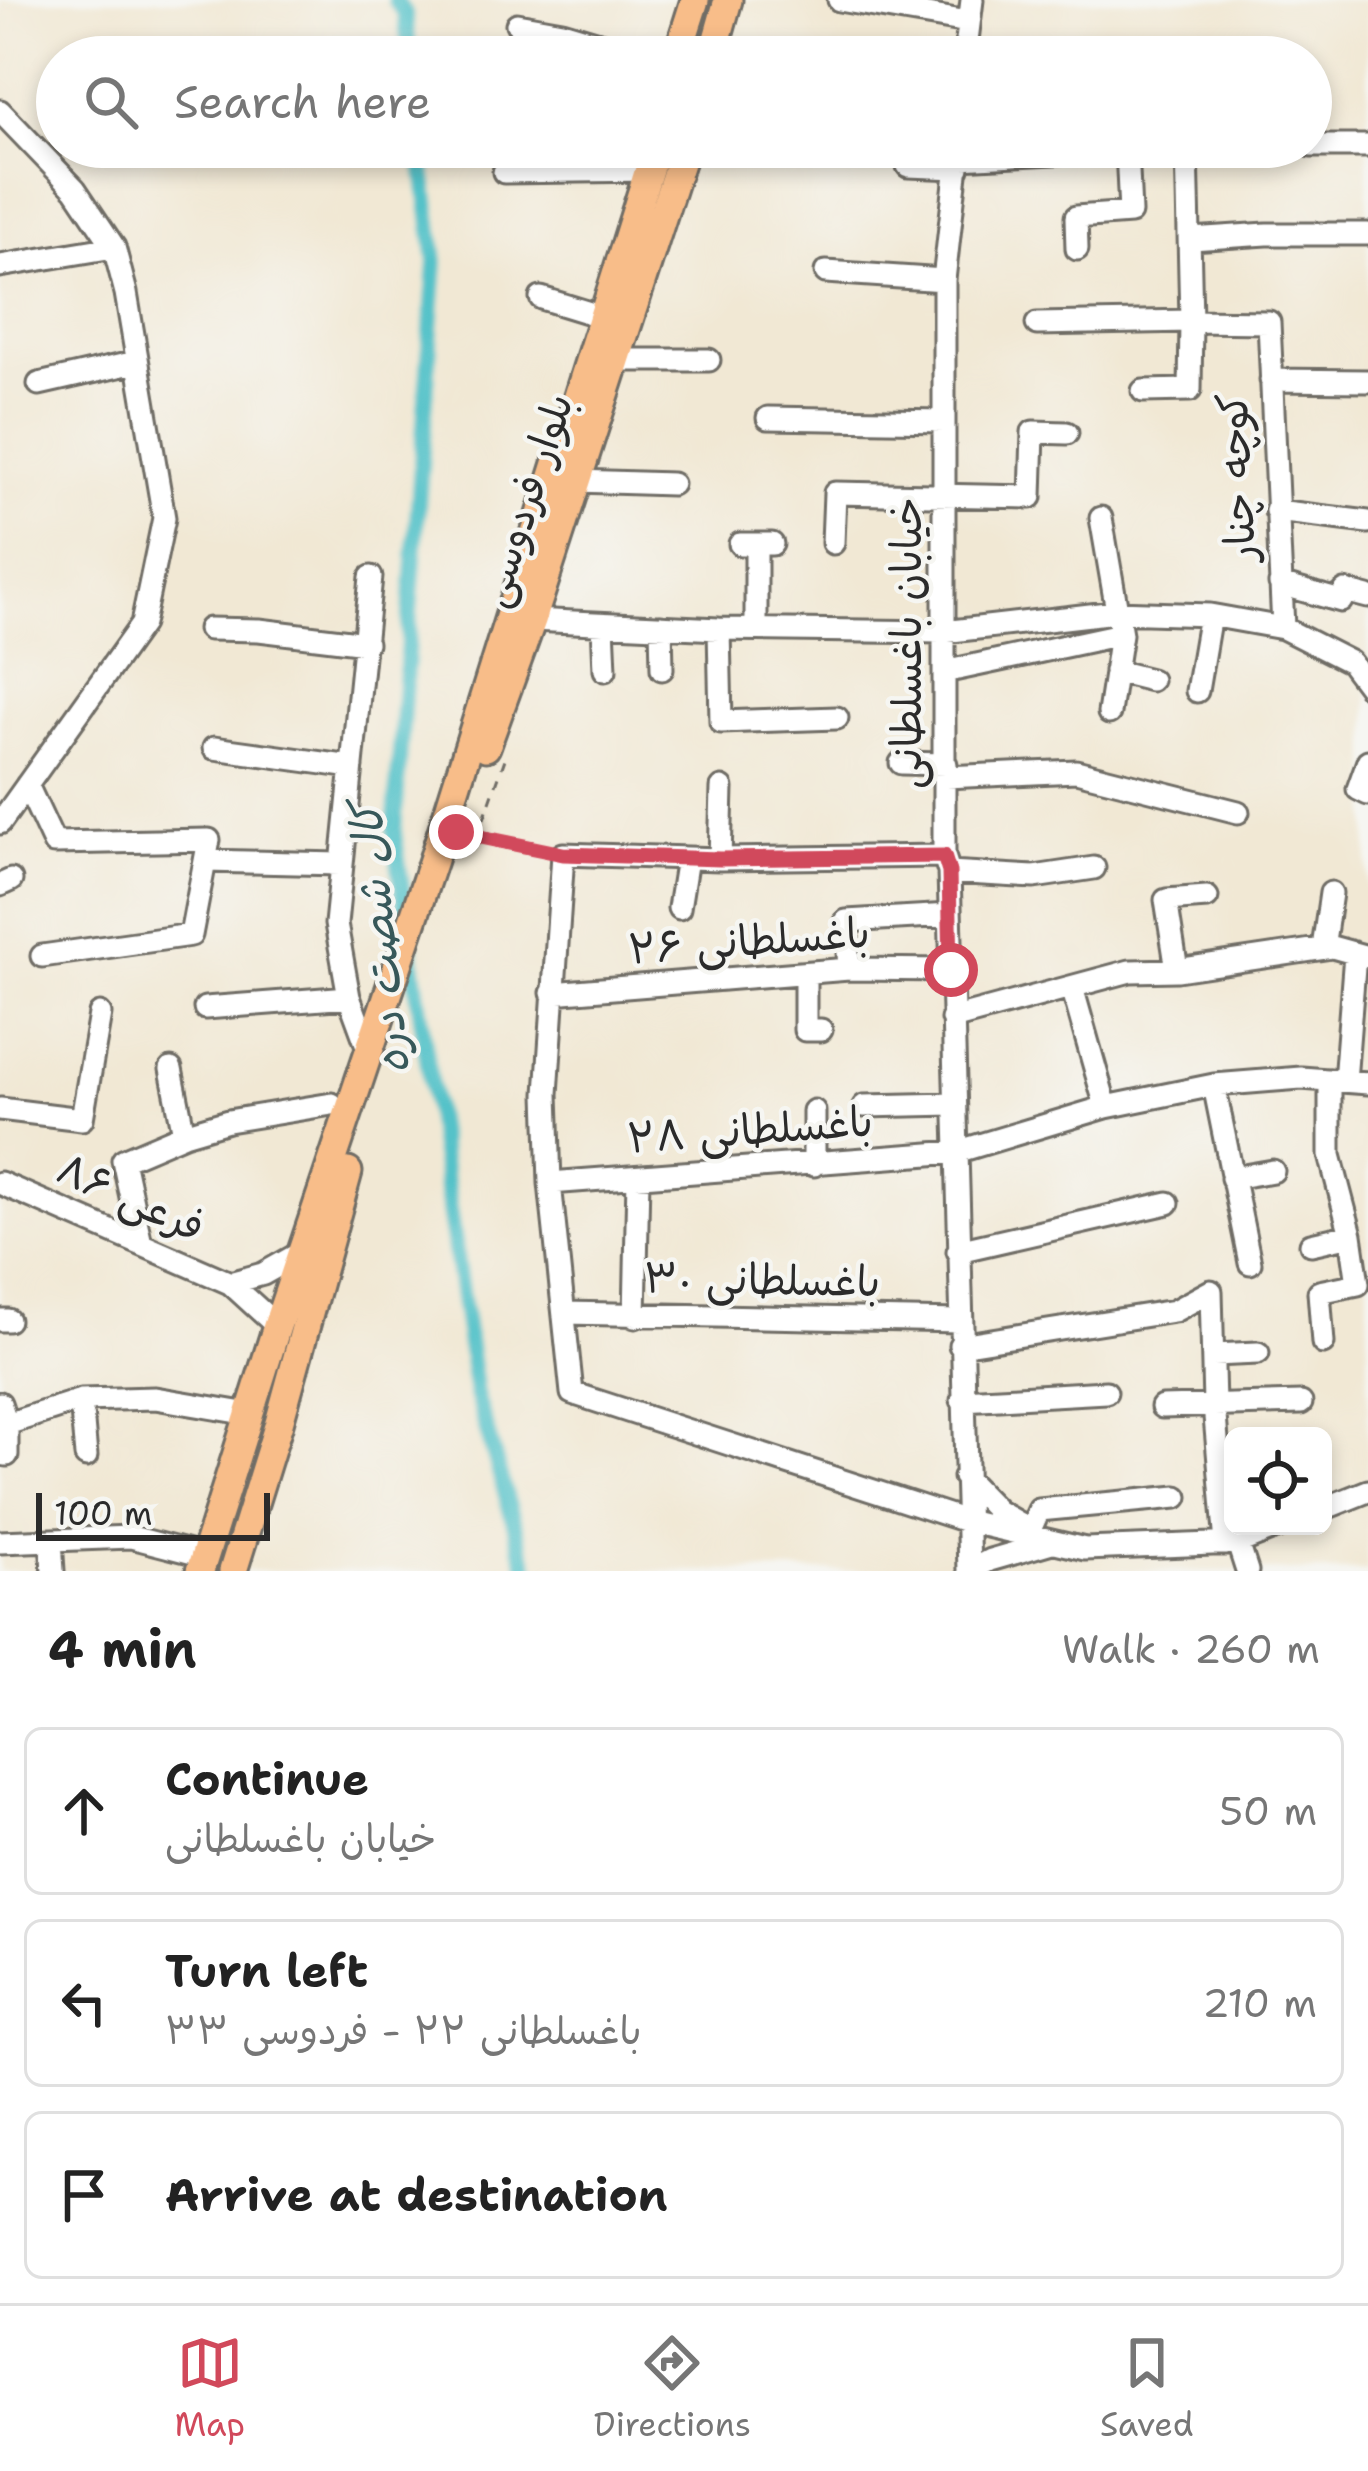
<!DOCTYPE html>
<html lang="en">
<head>
<meta charset="utf-8">
<style>
  :root { --surface:#fff; --page:#f2f2f2; --text:#222; --muted:#767676; --line:#e0e0e0; --accent:#d1495b }
  body { margin:0; font-family:"Shantell Sans","Playpen Sans Arabic",sans-serif; background:var(--page); color:var(--text) }
  .controls { position:absolute; right:36px; bottom:36px; display:grid; overflow:hidden; border-radius:18px; box-shadow:0 6px 18px #0003 }
  .controls button { width:108px; height:108px; display:grid; place-items:center; padding:0; border:0; border-bottom:3px solid var(--line); background:var(--surface); color:var(--text); font:60px sans-serif }
  .scale { position:absolute; left:36px; bottom:30px; width:234px; box-sizing:border-box; padding-left:12px; border:6px solid #2b2b2b; border-top:0; font-size:33px; line-height:42px; white-space:nowrap; color:#2b2b2b; -webkit-text-stroke:9px #f6f6f2; paint-order:stroke }
  .stop { position:absolute; width:36px; height:36px; margin:-27px; border:9px solid #d1495b; border-radius:50%; background:#fff }
  .stop.end { background:#d1495b; border-color:#fff; box-shadow:0 3px 12px #0008 }
  .list { margin:0; padding:0; list-style:none }
  h2 { display:flex; justify-content:space-between; align-items:center; height:156px; margin:0; padding:0 48px; font-size:51px }
  h2 small { font-size:39px; font-weight:400; color:var(--muted) }
  .list li { display:grid; grid-template-columns:78px 1fr auto; gap:36px; align-items:center; box-sizing:border-box; height:168px; margin:0 24px 24px; padding:0 24px; border:3px solid var(--line); border-radius:18px }
  .list b { display:block; font-size:45px; white-space:nowrap }
  .list p { margin:0; font-size:39px; white-space:nowrap; color:var(--muted) }
  .list em { font-size:39px; font-style:normal; color:var(--muted) }
  .icon { flex:none; width:66px; height:66px; fill:none; stroke:currentColor; stroke-width:2; stroke-linecap:round; stroke-linejoin:round }
  .map { position:relative; flex:none; width:1368px; height:1571px; overflow:hidden }
  .search { position:absolute; background:var(--surface); box-shadow:0 6px 18px #0003; left:36px; right:36px; top:36px; height:132px; display:flex; align-items:center; gap:30px; box-sizing:border-box; padding:0 42px; border-radius:66px; color:var(--muted); font-size:45px }
  .sheet { height:732px; background:var(--surface) }
  nav { display:flex; justify-content:space-around; align-items:center; box-sizing:border-box; height:168px; border-top:3px solid var(--line); background:var(--surface); font-size:33px; color:var(--muted) }
  nav a { display:grid; justify-items:center; gap:6px }
  nav .on { color:var(--accent) }
  .map>svg:first-child { display:block }
  .lines { fill:none; stroke-linecap:round; stroke-linejoin:round }
  .canal { stroke:#54c2c9; stroke-width:16 }
  .minor-casing { stroke:#706d66; stroke-width:27 }
  .major-casing { stroke:#706d66; stroke-width:33 }
  .path { stroke:#706d66; stroke-width:3; stroke-dasharray:9 9; stroke-linecap:butt }
  .minor { stroke:#fff; stroke-width:21 }
  .major { stroke:#f8bd89; stroke-width:27 }
  .route { stroke:#d1495b; stroke-width:15 }
  .labels { text-anchor:middle; stroke-width:9; stroke-linejoin:round; paint-order:stroke }
  .street-label { font-size:42px; fill:#2b2b2b; stroke:#f6f6f2 }
  .water-label { font-size:45px; font-style:italic; fill:#37585a; stroke:#f6f6f2 }
</style>
</head>
<body>
<div class="map">
<svg width="1368" height="1571" viewBox="0 0 1368 1571">
  <rect width="100%" height="100%" fill="#f6f6f2"/>
  <filter id="ink" filterUnits="userSpaceOnUse"><feTurbulence type="fractalNoise" baseFrequency=".00833" numOctaves="2"/><feDisplacementMap in="SourceGraphic" scale="24" xChannelSelector="R" yChannelSelector="G"/><feConvolveMatrix kernelMatrix="1 2 1 2 8 2 1 2 1" color-interpolation-filters="sRGB"/></filter>
  <filter id="wash" filterUnits="userSpaceOnUse"><feTurbulence type="fractalNoise" baseFrequency=".004" numOctaves="4" result="noise"/><feDisplacementMap in="SourceGraphic" scale="48" xChannelSelector="R" yChannelSelector="G"/><feGaussianBlur stdDeviation="2.7" result="paint"/><feColorMatrix in="noise" values="0 0 0 0 0 0 0 0 0 0 0 0 0 0 0 0 0 1.4 0 .05"/><feComposite in="paint" operator="in"/></filter>
  <g filter="url(#wash)">
    <rect width="100%" height="100%" fill="#f1e8d4"/>
    <g class="lines">
      <path class="canal" d="M395 0 405 14 410 57
        M421 147 436 262 394 832 476 1394 528 1571"/>
    </g>
  </g>
  <g filter="url(#ink)">
    <g class="lines">
      <defs>
        <path id="minor" d="M839 0 968 22
          M517 24 562 32 646 57
          M965 57 972 0
          M0 111 75 189 114 247 126 293 164 518 142 624 0 823
          M1311 146H1368
          M959 147 944 280V856L949 872 969 1571
          M1187 147 1191 321 1269 322 1283 628
          M959 158 1167 147
          M908 166 958 168
          M504 172 650 170
          M1191 239 1267 234H1368
          M1077 249 1076 217 1130 213 1127 149
          M0 266 114 247
          M826 272 944 280
          M541 298 603 317
          M1037 324 1191 321 1190 390 1143 391
          M616 360H709
          M1271 380 1368 381
          M39 384 136 362
          M768 418 944 421
          M576 481 672 484
          M1276 511 1368 522
          M1101 518 1121 634 1109 713
          M833 543 835 493 1031 497 1033 432 1067 433
          M740 544H772
          M1280 584 1341 601 1345 591 1368 597
          M532 620 719 629 943 632 1116 612 1210 615 1283 628 1350 662 1368 686
          M603 624 605 670
          M661 626 662 669
          M756 628V544
          M209 629 259 630 366 643
          M719 629 721 722 837 718
          M1115 671 1151 680
          M944 672 1121 634
          M1197 691 1210 615
          M214 748 352 767
          M1368 761 1358 789 1368 794
          M901 763 946 764
          M946 777 1076 771 1238 812
          M27 785 54 843 209 840 205 861 340 864
          M944 856 720 859 563 854 547 1094 550 1183 572 1393 966 1521 1085 1549 1238 1543 1281 1526
          M720 859 722 788
          M949 872 1034 877 1094 868
          M0 885 11 880
          M679 908 687 858
          M1323 948 1331 893
          M42 956 191 935 205 861
          M849 969 846 921 950 915
          M1177 970 1166 900 1207 897
          M805 973V1030H821
          M1072 987 1106 1107
          M552 993 849 969 951 970
          M205 1008 349 997
          M952 1019 1130 971 1177 970 1332 947 1368 957
          M370 1054 349 997 336 924 371 577
          M171 1069 184 1134
          M1345 1081 1355 954
          M1214 1085 1250 1263
          M864 1106 954 1104
          M0 1109 82 1119 100 1014
          M814 1165V1111
          M1232 1178 1273 1171
          M0 1183 230 1283 277 1326
          M550 1183 956 1152 1106 1107 1214 1085 1301 1078 1368 1083
          M141 1244 123 1160 184 1134 228 1121 332 1104
          M1311 1244 1351 1235
          M958 1251 1168 1203
          M230 1283 263 1274 302 1252
          M564 1313 960 1321
          M635 1317 638 1177
          M0 1320H8
          M1323 1343 1319 1292 1358 1284 1351 1235 1330 1155V1080
          M960 1345 1174 1311 1211 1291 1214 1405 1226 1544
          M1213 1355 1258 1353
          M81 1400 86 1456
          M962 1400 1106 1392
          M0 1403 7 1424V1455L0 1454
          M1162 1407 1301 1403
          M7 1424 81 1400 155 1398 250 1414
          M964 1477 997 1511 1025 1527
          M1323 1509 1368 1491
          M1030 1530 1039 1510 1177 1497
          M51 1541 53 1571
          M0 1542 131 1537 205 1556
          M1238 1543 1247 1571
          M969 1571 990 1560 1052 1542"/>
        <path id="major" d="M677 57 695 0
          M712 57 728 0
          M486 747 532 620 685 147
          M200 1571 277 1326 433 860 656 147
          M233 1571 279 1423 348 1172"/>
      </defs>
      <use href="#minor" class="minor-casing"/>
      <use href="#major" class="major-casing"/>
      <path class="path" d="M465 834 544 850
        M478 836 505 759"/>
      <use href="#minor" class="minor"/>
      <use href="#major" class="major"/>
    </g>
  </g>
  <g class="lines" filter="url(#ink)">
    <path class="route" d="M456 832 563 854 720 859 944 856 949 872 951 970"/>
  </g>
  <g class="labels">
    <g class="street-label">
      <text transform="translate(1236 477) rotate(-93)" y="15">کوچه چنار</text>
      <text transform="translate(525 500) rotate(-72)" y="15">بلوار فردوسی</text>
      <text transform="translate(906 643) rotate(-90)" y="15">خیابان باغسلطانی</text>
      <text transform="translate(749 940) rotate(-4)" y="15">باغسلطانی ۲۶</text>
      <text transform="translate(750 1129) rotate(-4)" y="15">باغسلطانی ۲۸</text>
      <text transform="translate(131 1197) rotate(24)" y="15">فرعی ۸۶</text>
      <text transform="translate(762 1279) rotate(1)" y="15">باغسلطانی ۳۰</text>
    </g>
    <g class="water-label">
      <text transform="translate(379 939) rotate(-96)" y="16">کال شصت دره</text>
    </g>
  </g>
</svg>
<div class="controls">
<button><svg class="icon" aria-label="locate" viewBox="0 0 24 24"><circle cx="12" cy="12" r="6"/><path d="M12 2v4M12 18v4M2 12h4M18 12h4"/></svg></button>
</div>
<div class="scale">100 m</div>
<div class="stop" style="left:951px;top:970px"></div>
<div class="stop end" style="left:456px;top:832px"></div>
<div class="search"><svg class="icon" aria-label="search" viewBox="0 0 24 24"><circle cx="10" cy="10" r="6"/><path d="M15 15l6 6"/></svg>Search here</div>
</div>
<section class="sheet">
<h2>4 min<small>Walk · 260 m</small></h2>
<ul class="list">
<li><svg class="icon" aria-label="ahead" viewBox="0 0 24 24"><path d="M12 20V5M6 11l6-6 6 6"/></svg><div><b>Continue</b><p>خیابان باغسلطانی</p></div><em>50 m</em></li>
<li><svg class="icon" aria-label="left" viewBox="0 0 24 24"><path d="M17 20v-9H6M10 6l-5 5 5 5"/></svg><div><b>Turn left</b><p>باغسلطانی ۲۲ - فردوسی ۳۳</p></div><em>210 m</em></li>
<li><svg class="icon" aria-label="arrive" viewBox="0 0 24 24"><path d="M6 21V4h12l-3 4 3 4H6"/></svg><div><b>Arrive at destination</b></div></li>
</ul>
</section>
<nav>
<a class="on"><svg class="icon" aria-label="map" viewBox="0 0 24 24"><path d="M3 6l6-2 6 2 6-2v14l-6 2-6-2-6 2zM9 4v14M15 6v14"/></svg>Map</a>
<a><svg class="icon" aria-label="directions" viewBox="0 0 24 24"><path d="M12 3l9 9-9 9-9-9zM9 14v-3h6M13 9l2 2-2 2"/></svg>Directions</a>
<a><svg class="icon" aria-label="saved" viewBox="0 0 24 24"><path d="M7 4h10v16l-5-4-5 4z"/></svg>Saved</a>
</nav>
</body>
</html>
